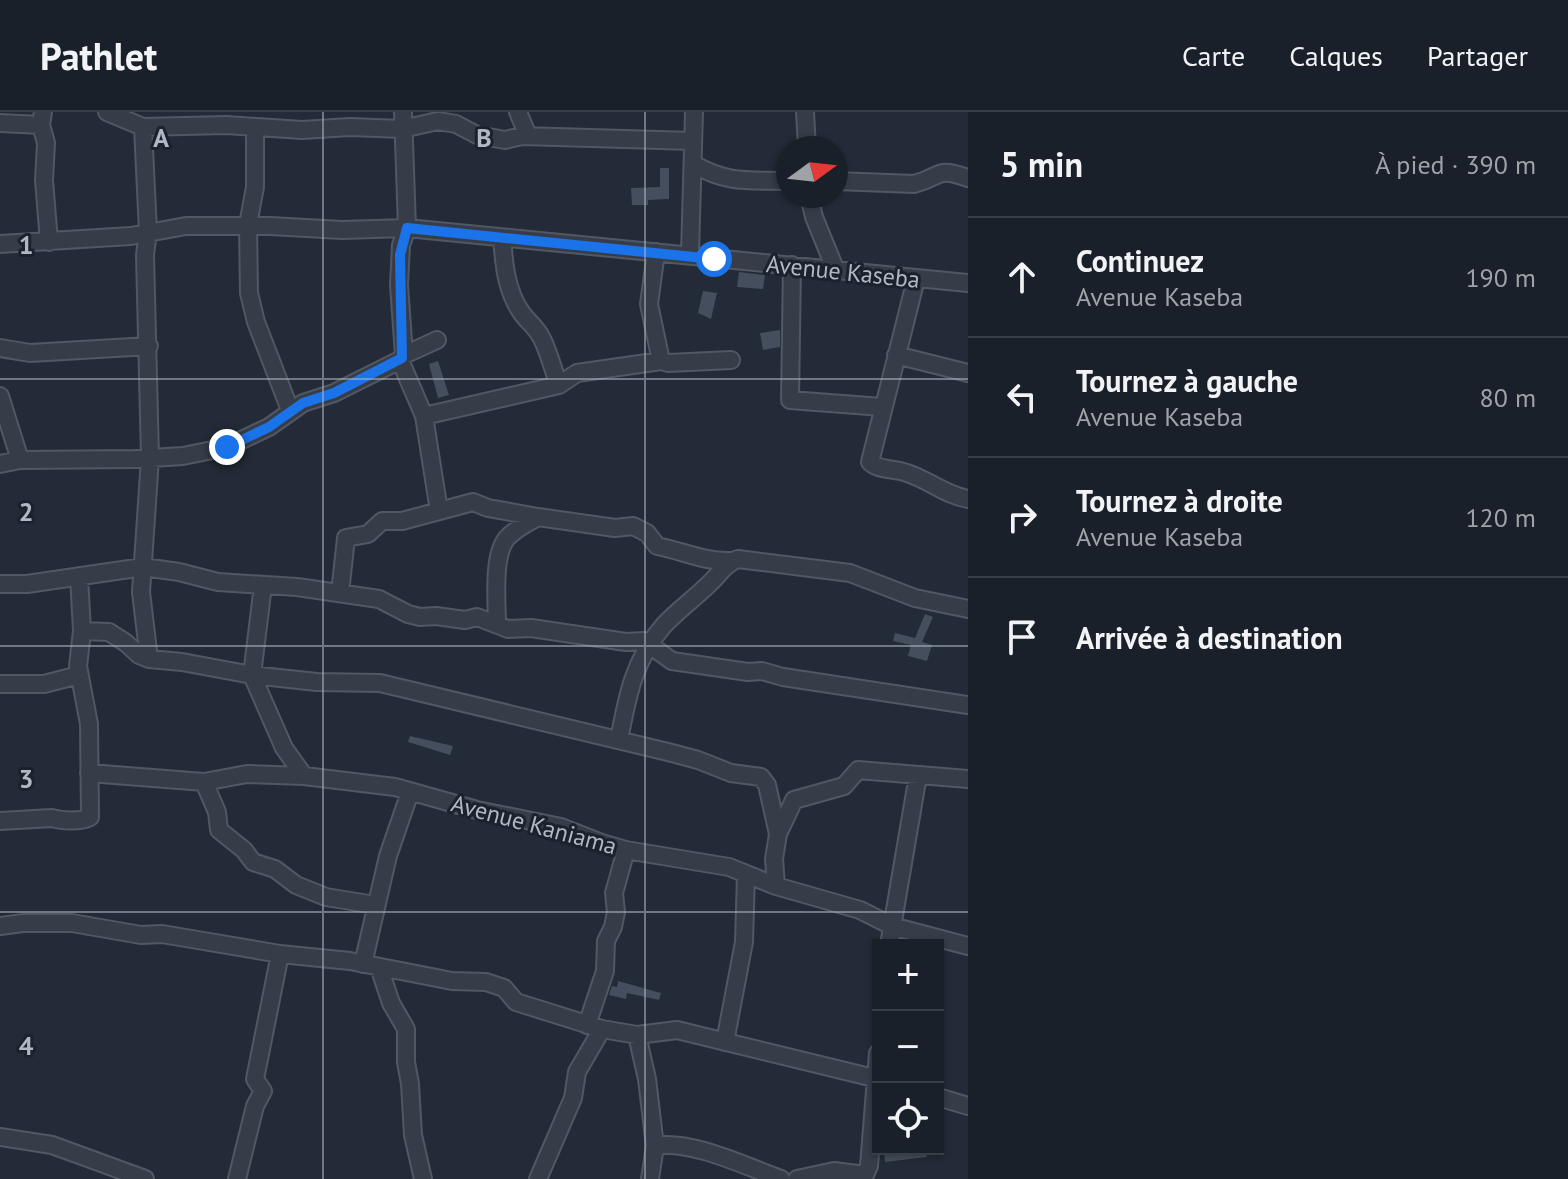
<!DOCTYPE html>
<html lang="fr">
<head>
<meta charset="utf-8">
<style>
  :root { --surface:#1a2029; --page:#232831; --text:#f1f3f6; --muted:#9fa3a8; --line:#383e46 }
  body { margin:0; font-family:"PT Sans",sans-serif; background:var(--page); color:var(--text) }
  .controls { position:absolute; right:24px; bottom:24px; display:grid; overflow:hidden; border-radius:0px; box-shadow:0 2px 6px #0004 }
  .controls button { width:72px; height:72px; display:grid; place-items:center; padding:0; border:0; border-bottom:2px solid var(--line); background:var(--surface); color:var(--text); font:40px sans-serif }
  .compass { position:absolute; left:776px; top:24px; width:72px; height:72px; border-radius:50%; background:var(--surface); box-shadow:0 2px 6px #0004; rotate:75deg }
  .stop { position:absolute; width:24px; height:24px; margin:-18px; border:6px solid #1a73e8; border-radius:50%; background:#fff }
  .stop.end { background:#1a73e8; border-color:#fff; box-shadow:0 2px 8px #0008 }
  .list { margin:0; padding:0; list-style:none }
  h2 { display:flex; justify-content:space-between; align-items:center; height:104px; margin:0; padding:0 32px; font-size:34px }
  h2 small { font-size:26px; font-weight:400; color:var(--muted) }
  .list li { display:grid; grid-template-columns:52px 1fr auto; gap:24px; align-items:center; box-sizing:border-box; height:120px; padding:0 32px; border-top:2px solid var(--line) }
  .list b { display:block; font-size:30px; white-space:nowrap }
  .list p { margin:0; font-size:26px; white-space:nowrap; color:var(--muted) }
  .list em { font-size:26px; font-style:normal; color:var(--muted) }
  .icon { flex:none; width:44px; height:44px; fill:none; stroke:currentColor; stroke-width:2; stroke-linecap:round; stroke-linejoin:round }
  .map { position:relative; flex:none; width:968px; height:1067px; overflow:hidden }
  header { display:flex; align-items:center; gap:48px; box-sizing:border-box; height:112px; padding:0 40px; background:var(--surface); border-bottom:2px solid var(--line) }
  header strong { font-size:38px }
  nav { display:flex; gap:44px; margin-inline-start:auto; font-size:28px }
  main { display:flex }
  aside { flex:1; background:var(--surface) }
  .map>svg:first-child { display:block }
  .building { fill:#444e5c }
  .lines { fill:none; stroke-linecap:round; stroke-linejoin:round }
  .minor-casing { stroke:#515863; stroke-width:20 }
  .minor { stroke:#363d48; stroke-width:16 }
  .route { stroke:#1a73e8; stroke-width:10 }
  .grid { fill:none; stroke:#b1b8c4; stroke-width:2; stroke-opacity:0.55 }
  .labels { text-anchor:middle; stroke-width:6; stroke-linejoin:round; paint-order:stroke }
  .street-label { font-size:24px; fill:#b1b8c4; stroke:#1b222d }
  .grid-label { font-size:26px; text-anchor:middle; font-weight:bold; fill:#b1b8c4; stroke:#1b222d; stroke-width:6; stroke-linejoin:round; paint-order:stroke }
</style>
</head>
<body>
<header>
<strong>Pathlet</strong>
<nav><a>Carte</a><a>Calques</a><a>Partager</a></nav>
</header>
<main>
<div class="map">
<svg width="968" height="1067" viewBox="0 0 968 1067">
  <rect width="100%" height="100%" fill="#222b37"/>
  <path class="building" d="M660 56H669V87L648 88V93H632L631 76 660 75Z
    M739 160 765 163 763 177 737 175Z
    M703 179 717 181 711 207 698 201Z
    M780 218V235L763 238 760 221Z
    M438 249 449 283 438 286 429 252Z
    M925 502 933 505 922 530 932 533 927 549 908 544 911 533 893 529 895 521 915 526Z
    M410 624 453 634 450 643 408 630Z
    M618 869 661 881 659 888 627 881 626 887 609 883 612 874 617 875Z
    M884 1037H926L927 1045 885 1050Z"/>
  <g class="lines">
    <defs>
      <path id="minor" d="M107 0 143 15
        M518 0 528 24
        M805 0 807 36
        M0 11 41 13 43 0
        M41 13 46 31 44 68 49 130
        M255 16V75L248 113 249 181 256 210 290 298
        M693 52C728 72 749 68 788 69
        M836 69 914 72C942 65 935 54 968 66
        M809 84 814 105 836 159
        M502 126C504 152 506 178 521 200 527 209 536 215 541 225 548 237 553 258 559 273
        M0 132 131 124 186 114H270L342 118 407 116 968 171
        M656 140 649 192 661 249
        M690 142 694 0
        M792 153 790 288 882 295
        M916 167 870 350C879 359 895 356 907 361 929 368 945 383 968 387
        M0 236 30 241 149 234
        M404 243 437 228
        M896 243 968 261
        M400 248 424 304 439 399
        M0 284 20 348
        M424 304 559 273 577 261 661 249 668 251 731 248
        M0 352 20 348 135 347 183 344 227 335 269 315 303 291 334 281 400 248 404 243 399 173 401 133 407 116 403 0
        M79 464 82 519
        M0 472H27L143 455 179 460 218 470 297 475 379 487 408 502 420 505 436 504 465 508 477 505 508 517 531 516 626 530 644 529 672 549 748 560 762 559 783 565 968 593
        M263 473 252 563 284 636 304 664
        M340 481 346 426 368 422 382 409H402L473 390 488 396 538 405 615 416 633 414 647 421 657 434C683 439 705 450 730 449
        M497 513C497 492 492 443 507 426 515 417 527 411 538 405
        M149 547 141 480 150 346 145 143 148 120 143 15 226 13 302 18 350 15 402 17 438 9 456 12 477 23 505 28 522 24 693 29
        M0 572H44L79 563
        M619 628C627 585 634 547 664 513 678 498 695 486 710 471 719 463 725 451 738 447L850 461 915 486 968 497
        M89 661 204 670 247 662 304 664 395 675 477 698 561 715 602 731 626 738 729 755 776 774 860 798 892 814 968 834
        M204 670 217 700 219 718 244 738 253 750 275 757 296 773 326 785 375 793
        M0 709 52 706C62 709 81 710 90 705L89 612 78 554 82 519 109 520 126 531 139 543 149 547 182 550 252 563 317 570 380 571 668 640 698 648 731 661 761 665 767 673 778 722 774 747 776 774
        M778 722 794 688 844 674 858 658 968 667
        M0 814 23 811H72L141 823 162 822 280 842 350 849 452 869 486 870 504 876 516 890 602 917 637 923 677 918 878 967
        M889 833 918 663
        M363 852 388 744 410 680
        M379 855 391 891 406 917V950L410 972 413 1023 423 1067
        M587 913 605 859 606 829 613 815 616 800 614 781 626 738
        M637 923 647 967 655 1034 650 1067
        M725 930 744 830 746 762
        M938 985 968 994
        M0 1025 52 1033 145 1067
        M655 1034C690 1027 747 1055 781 1067
        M237 1067 255 994 263 979 255 967 280 842
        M538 1067 573 986 577 960 602 917
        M797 1067 834 1059 865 1063 869 1054 878 941"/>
    </defs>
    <use href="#minor" class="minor-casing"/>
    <use href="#minor" class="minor"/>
  </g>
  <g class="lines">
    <path class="route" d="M227 335 269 315 303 291 334 281 402 246 400 143 407 116 714 147"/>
  </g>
  <path class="grid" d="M323 0V1067M645 0V1067M0 267H968M0 534H968M0 800H968"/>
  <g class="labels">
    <g class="street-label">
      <text transform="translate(843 160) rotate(6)" y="8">Avenue Kaseba</text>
      <text transform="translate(534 713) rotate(15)" y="8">Avenue Kaniama</text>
    </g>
  </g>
  <g class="grid-label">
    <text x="161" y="35">A</text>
    <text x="484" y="35">B</text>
    <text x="26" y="142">1</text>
    <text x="26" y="409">2</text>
    <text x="26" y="676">3</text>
    <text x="26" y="943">4</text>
  </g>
</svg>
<div class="controls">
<button>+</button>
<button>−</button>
<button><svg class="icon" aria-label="locate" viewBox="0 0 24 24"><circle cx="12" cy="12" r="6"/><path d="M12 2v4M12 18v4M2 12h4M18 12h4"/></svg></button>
</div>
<svg class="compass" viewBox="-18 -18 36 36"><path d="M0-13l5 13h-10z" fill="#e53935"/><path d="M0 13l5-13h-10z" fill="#9fa3a8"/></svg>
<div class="stop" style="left:714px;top:147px"></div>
<div class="stop end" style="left:227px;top:335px"></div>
</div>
<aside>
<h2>5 min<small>À pied · 390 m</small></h2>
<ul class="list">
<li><svg class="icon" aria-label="ahead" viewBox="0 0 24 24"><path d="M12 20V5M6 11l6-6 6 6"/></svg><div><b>Continuez</b><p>Avenue Kaseba</p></div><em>190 m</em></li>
<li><svg class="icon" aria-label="left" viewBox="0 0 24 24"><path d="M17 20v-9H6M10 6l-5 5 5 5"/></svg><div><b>Tournez à gauche</b><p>Avenue Kaseba</p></div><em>80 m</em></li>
<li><svg class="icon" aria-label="right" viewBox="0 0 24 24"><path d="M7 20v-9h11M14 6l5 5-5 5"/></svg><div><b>Tournez à droite</b><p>Avenue Kaseba</p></div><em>120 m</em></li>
<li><svg class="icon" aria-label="arrive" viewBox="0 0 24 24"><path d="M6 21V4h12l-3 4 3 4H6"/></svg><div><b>Arrivée à destination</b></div></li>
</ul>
</aside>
</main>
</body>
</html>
